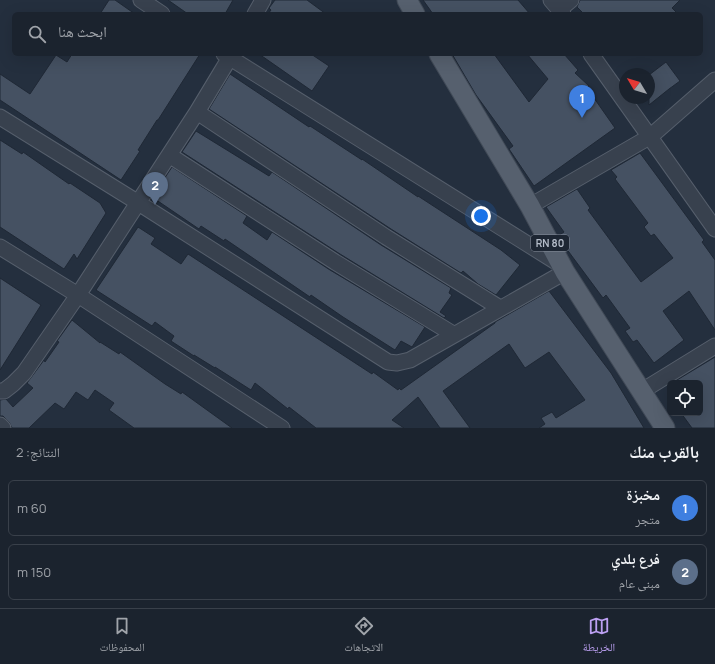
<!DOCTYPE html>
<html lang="ar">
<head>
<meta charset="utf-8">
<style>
  :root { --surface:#1b232e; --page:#282f3a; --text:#f1f3f6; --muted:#a0a4aa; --line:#39404a; --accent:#bca0f2 }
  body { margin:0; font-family:Manrope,"Noto Naskh Arabic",sans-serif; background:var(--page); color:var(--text); direction:rtl }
  .controls { position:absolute; right:12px; bottom:12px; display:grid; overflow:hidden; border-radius:6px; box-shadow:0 4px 16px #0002 }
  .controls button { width:36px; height:36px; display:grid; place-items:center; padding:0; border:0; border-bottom:1px solid var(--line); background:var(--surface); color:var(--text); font:20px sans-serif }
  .compass { position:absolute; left:619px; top:68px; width:36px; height:36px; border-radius:50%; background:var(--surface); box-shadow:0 4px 16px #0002; rotate:308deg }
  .you { position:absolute; left:481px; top:216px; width:14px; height:14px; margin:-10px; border:3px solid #fff; border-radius:50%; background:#1a73e8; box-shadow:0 0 0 6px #1a73e833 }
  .badge { display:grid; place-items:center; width:26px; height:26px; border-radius:50%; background:var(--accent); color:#fff; font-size:13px; font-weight:700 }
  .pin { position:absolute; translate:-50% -33px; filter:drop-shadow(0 1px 2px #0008) }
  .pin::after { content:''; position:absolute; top:21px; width:14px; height:12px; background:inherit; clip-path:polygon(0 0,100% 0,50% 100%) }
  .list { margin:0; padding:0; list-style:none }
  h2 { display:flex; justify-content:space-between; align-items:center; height:52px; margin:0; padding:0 16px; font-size:17px }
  h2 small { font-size:13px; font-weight:400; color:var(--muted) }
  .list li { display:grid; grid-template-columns:26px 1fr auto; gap:12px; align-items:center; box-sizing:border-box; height:56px; margin:0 8px 8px; padding:0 8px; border:1px solid var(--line); border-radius:6px }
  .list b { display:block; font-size:15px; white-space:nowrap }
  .list p { margin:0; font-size:13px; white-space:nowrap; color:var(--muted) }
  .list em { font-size:13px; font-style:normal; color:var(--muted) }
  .icon { flex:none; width:22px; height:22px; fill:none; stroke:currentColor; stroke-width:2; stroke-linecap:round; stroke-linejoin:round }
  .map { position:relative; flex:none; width:715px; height:428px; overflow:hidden; direction:ltr }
  .search { position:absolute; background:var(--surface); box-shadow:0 4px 16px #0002; left:12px; right:12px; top:12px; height:44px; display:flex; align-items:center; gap:10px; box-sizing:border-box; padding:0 14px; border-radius:6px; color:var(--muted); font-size:15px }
  .sheet { height:180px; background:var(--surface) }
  nav { display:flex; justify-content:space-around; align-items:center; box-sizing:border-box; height:56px; border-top:1px solid var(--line); background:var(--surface); font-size:11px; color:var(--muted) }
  nav a { display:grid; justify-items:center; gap:2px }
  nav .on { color:var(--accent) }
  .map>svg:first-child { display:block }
  .building { fill:#455162; stroke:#1f2835 }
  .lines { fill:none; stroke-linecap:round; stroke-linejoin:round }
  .minor-casing { stroke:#565f6c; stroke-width:17 }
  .major-casing { stroke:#414a57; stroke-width:21 }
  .minor { stroke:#38414e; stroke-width:15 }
  .major { stroke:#56606e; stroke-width:19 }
  .labels { text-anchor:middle; stroke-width:3; stroke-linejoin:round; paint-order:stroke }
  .shield { fill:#1d2633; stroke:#878f9c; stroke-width:1 }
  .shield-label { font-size:10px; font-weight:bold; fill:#b4bcc9 }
</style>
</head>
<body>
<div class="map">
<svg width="715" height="428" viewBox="0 0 715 428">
  <rect width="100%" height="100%" fill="#242f3e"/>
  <path class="building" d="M109 0H115L135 14H100Z
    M168 0H233L225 14H188Z
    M275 0H307L326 14H268L271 10 269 8Z
    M423 0H518L530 14H433Z
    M580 0H680L672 8 678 14H584L577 7Z
    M72 54H200L158 120H157L138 150 140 151 121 180 0 100V74L30 94 56 55 67 62Z
    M259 54H311L329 66 312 91Z
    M452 54H494L529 102 548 79 527 54H564L578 70 575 73 589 86 587 88 615 128 534 186 509 149 513 146 476 95Z
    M666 62 680 81 669 89 649 105V75Z
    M230 74 309 127 310 126 362 160V159L418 197V196L501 250 520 265 496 295 478 284 463 271 461 273 391 229 209 109Z
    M196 131 269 176 272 172 381 245 451 288 449 293 452 295 440 312 446 316 444 318 340 254 182 152Z
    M0 140 22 154 23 152 69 184 70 183 100 203 106 213 77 259 74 254 64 269 0 227Z
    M640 153 704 240 702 242 715 260V330L689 291 663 311 684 340 654 363 637 340 633 342 625 331 630 328 606 295 603 298 560 240 558 236 564 232 546 207 577 189 590 208 588 210 641 282 673 258 654 234 651 236 644 227 648 223 615 179 617 177 611 170Z
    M172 167 247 216 243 223 267 240 272 232 330 270 425 327 412 347 401 341 395 350 343 317 311 295 310 297 225 239 224 241 201 226 199 229 152 197Z
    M138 227 155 238 151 244 181 264 188 254 372 374 373 372 398 390 399 388 401 390 495 323V322L549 291 611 373 644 428H539L545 424 541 418 552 412 556 418 585 400 549 352 525 368 509 344 443 391 470 428H440L418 397 392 420 404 428H316L289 407 288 409 255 383 251 390 215 367V368L194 355V356L171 341 174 336 155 322 152 326 96 290Z
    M0 278 41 305 0 370Z
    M72 320 100 343V342L119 354 120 352 165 384 181 394 182 392 232 428H134L109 410 114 403 95 390 88 400 76 392 64 409 55 403 29 428H12L9 422 3 416H0V400L6 399 13 407 33 388 27 383 44 360 45 362 59 342 57 341Z
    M715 357V428H692L681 413H700V383H672Z"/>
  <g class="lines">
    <defs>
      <path id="minor" d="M141 0 162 14
        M551 0 563 14
        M559 10 571 0
        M255 14 263 0
        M224 54 561 265
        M591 54 715 229
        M197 112 386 237 500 308
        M0 117 137 202 388 362 397 363 410 360 565 272
        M169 155 335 262 453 334
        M530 206 651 136 715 80
        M0 247 78 295 282 428
        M0 391H4L13 384 24 373 78 295 197 112 232 54
        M642 391 715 346
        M0 425 3 428"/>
      <path id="major" d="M407 0 415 14
        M439 54 530 206 565 272 665 428"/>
    </defs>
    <use href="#minor" class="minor-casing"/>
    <use href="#major" class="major-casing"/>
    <use href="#minor" class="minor"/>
    <use href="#major" class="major"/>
  </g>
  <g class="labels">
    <rect class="shield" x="531" y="235" width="38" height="16" rx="3"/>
    <g class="shield-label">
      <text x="550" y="247">RN 80</text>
    </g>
  </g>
</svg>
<div class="controls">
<button><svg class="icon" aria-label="locate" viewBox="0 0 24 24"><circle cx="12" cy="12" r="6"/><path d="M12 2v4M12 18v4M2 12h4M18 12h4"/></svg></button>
</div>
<svg class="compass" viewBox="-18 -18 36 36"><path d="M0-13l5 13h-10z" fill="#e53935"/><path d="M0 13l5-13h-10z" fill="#a0a4aa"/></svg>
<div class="you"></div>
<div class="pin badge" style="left:582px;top:118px;background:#3f7fe0">1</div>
<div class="pin badge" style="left:155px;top:205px;background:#5c6f8a">2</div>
<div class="search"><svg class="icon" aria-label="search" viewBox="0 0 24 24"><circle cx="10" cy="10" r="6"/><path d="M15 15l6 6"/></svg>ابحث هنا</div>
</div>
<section class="sheet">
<h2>بالقرب منك<small>النتائج: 2</small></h2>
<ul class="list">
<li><span class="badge" style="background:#3f7fe0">1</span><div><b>مخبزة</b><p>متجر</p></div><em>60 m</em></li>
<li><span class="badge" style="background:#5c6f8a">2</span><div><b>فرع بلدي</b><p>مبنى عام</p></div><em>150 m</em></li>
</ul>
</section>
<nav>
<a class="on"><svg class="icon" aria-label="map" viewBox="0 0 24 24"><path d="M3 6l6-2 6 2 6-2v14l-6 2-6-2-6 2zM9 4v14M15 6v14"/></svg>الخريطة</a>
<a><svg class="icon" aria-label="directions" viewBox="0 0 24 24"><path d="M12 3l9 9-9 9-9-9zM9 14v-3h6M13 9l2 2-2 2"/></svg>الاتجاهات</a>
<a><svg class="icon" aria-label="saved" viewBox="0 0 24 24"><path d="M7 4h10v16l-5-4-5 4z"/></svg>المحفوظات</a>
</nav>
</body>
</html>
